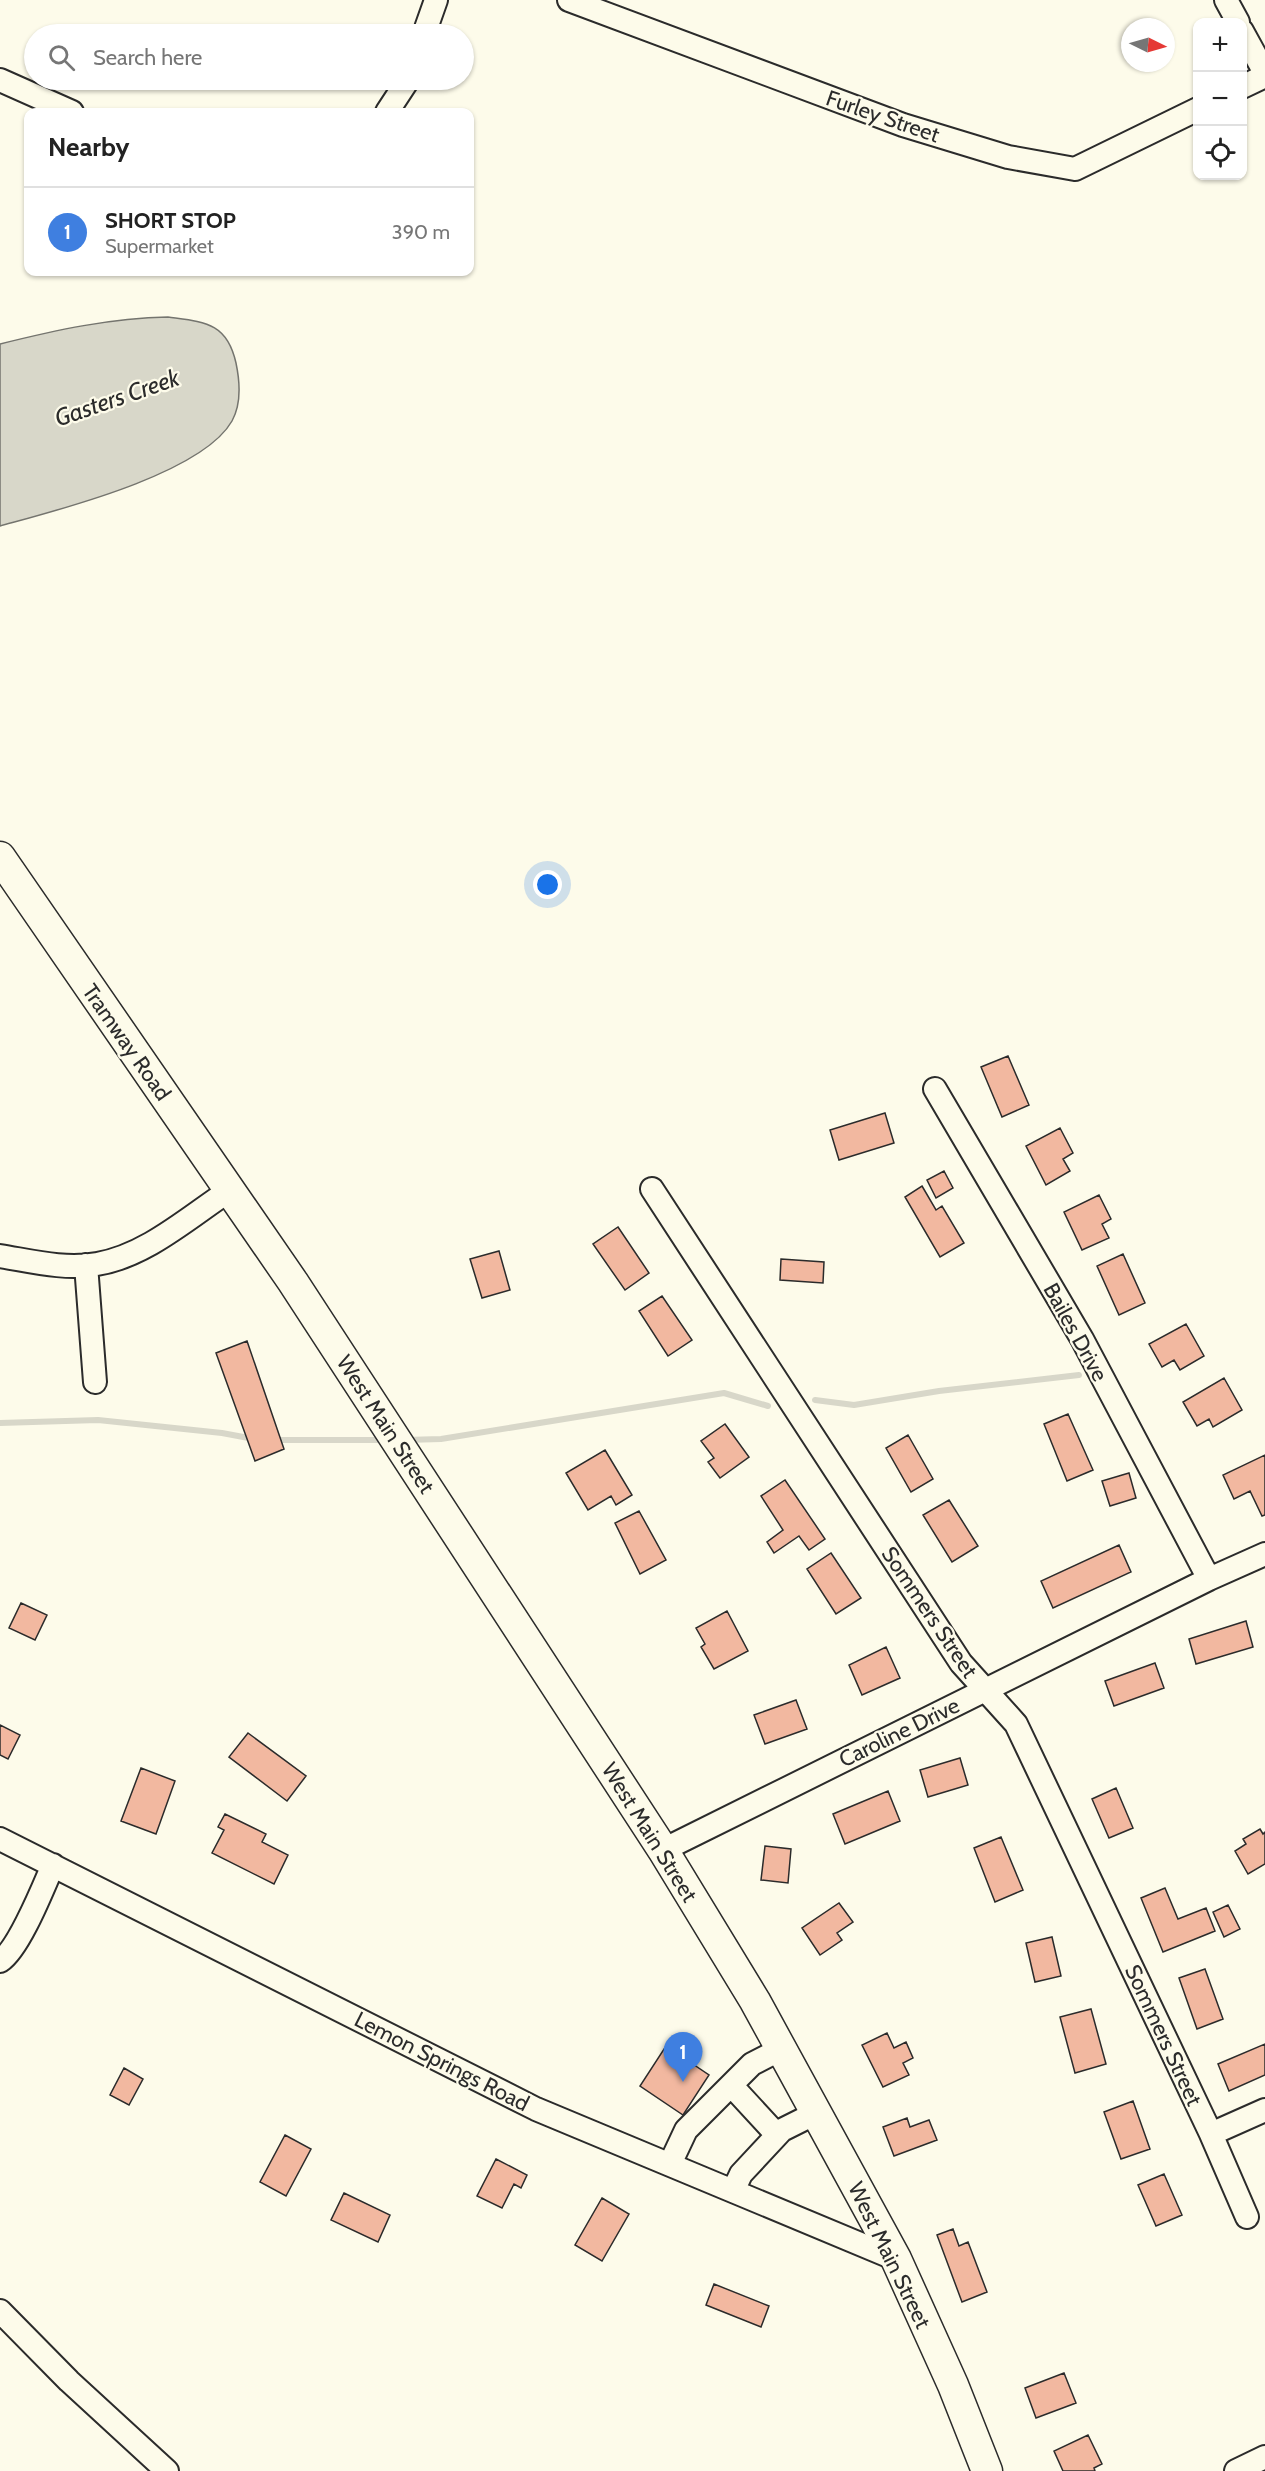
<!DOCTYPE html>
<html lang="en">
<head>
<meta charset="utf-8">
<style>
  :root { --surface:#fff; --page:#f6f6f6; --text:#222; --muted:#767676; --line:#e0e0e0; --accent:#0f766e }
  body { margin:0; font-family:Cabin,sans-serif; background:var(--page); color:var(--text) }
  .controls { position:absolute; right:18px; top:18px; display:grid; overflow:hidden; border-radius:12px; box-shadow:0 2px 4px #0004 }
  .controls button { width:54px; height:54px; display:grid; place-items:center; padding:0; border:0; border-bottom:2px solid var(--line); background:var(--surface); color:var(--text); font:30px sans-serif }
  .compass { position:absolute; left:1121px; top:18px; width:54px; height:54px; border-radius:50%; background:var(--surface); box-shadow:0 2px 4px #0004; rotate:95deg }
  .you { position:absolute; left:548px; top:885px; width:21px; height:21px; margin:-15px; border:4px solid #fff; border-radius:50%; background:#1a73e8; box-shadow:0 0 0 9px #1a73e833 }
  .badge { display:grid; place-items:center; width:39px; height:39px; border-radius:50%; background:var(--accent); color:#fff; font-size:20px; font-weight:700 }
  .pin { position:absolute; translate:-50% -50px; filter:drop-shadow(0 2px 3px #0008) }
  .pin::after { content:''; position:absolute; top:32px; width:21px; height:18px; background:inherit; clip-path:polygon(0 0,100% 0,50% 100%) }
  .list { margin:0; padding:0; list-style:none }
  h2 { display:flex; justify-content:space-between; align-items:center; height:78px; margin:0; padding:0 24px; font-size:26px }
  h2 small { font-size:20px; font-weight:400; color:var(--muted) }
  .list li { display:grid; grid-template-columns:39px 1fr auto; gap:18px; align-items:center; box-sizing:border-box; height:90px; padding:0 24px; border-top:2px solid var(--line) }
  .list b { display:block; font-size:22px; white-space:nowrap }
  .list p { margin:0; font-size:20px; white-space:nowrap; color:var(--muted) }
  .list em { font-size:20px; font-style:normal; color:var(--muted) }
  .icon { flex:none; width:33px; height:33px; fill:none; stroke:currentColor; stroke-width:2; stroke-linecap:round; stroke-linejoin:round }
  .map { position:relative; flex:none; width:1265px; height:2471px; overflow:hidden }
  .search { position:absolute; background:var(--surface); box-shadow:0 2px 4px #0004; left:24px; top:24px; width:450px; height:66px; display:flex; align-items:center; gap:15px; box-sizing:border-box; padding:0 21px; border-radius:33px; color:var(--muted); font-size:22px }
  .panel { position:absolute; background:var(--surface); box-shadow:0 2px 4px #0004; left:24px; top:108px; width:450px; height:168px; border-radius:12px }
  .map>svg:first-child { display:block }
  .water { fill:#d8d7c9; stroke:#74746e; stroke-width:1.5 }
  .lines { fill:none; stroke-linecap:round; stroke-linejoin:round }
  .stream { stroke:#d8d7c9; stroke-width:6 }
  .building { fill:#f2b8a0; stroke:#2b2b2b; stroke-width:1.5 }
  .minor-casing { stroke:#2b2b2b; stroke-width:26 }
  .major-casing { stroke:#2b2b2b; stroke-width:33 }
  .minor { stroke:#fdfbea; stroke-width:22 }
  .major { stroke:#fdfbea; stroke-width:30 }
  .labels { text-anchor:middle; stroke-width:4.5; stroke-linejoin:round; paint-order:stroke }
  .street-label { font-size:22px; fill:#2b2b2b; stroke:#fdfbea }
  .water-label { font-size:24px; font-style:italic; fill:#2b2b2b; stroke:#fdfbea }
</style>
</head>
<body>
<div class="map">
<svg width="1265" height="2471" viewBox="0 0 1265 2471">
  <rect width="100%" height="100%" fill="#fdfbea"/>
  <path class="water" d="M168 317C204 322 227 322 236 363 240 382 242 403 232 421 202 474 58 510 0 526V344C56 330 111 318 168 317Z"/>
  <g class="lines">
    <path class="stream" d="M815 1400 854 1405 939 1391 1079 1375
      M0 1423 98 1420 222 1433 254 1439
      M273 1440H386
      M405 1440 441 1439 724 1393 768 1406"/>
  </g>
  <path class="building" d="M1008 1056 1029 1105 1002 1117 981 1067Z
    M885 1113 894 1143 839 1160 830 1130Z
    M1060 1128 1073 1153 1063 1159 1070 1171 1046 1185 1026 1146Z
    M944 1171 953 1188 936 1198 927 1180Z
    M922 1186 936 1210 942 1206 964 1243 940 1257 905 1197Z
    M1099 1195 1111 1219 1102 1224 1109 1238 1082 1250 1064 1212Z
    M618 1227 649 1273 625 1290 593 1244Z
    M499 1251 510 1290 482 1298 470 1259Z
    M1123 1254 1145 1303 1119 1315 1097 1266Z
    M781 1259 824 1262 823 1283 780 1280Z
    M662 1296 692 1340 668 1356 639 1311Z
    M1186 1324 1204 1356 1180 1370 1174 1360 1162 1367 1149 1344Z
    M247 1341 284 1449 255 1461 216 1353Z
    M1224 1378 1242 1410 1213 1427 1209 1419 1197 1426 1183 1402Z
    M1068 1414 1093 1470 1067 1481 1044 1424Z
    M725 1424 749 1457 720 1478 708 1462 714 1458 701 1441Z
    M908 1435 933 1479 911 1492 886 1448Z
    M605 1450 632 1495 616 1505 611 1496 588 1510 566 1473Z
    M1265 1455V1515L1262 1516 1250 1491 1234 1499 1223 1475Z
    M1129 1473 1136 1498 1110 1506 1102 1481Z
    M785 1480 825 1539 809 1550 799 1536 774 1553 767 1542 783 1530 761 1496Z
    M949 1500 978 1546 952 1562 923 1515Z
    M639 1511 666 1560 640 1574 615 1523Z
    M1119 1545 1131 1572 1053 1608 1041 1581Z
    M831 1553 861 1598 836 1614 807 1569Z
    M21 1603 47 1615 35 1640 9 1628Z
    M727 1611 748 1651 714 1669 701 1647 705 1644 696 1628Z
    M1246 1621 1253 1647 1196 1664 1189 1639Z
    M886 1647 900 1678 862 1695 849 1665Z
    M1155 1663 1164 1688 1114 1706 1105 1681Z
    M796 1700 807 1729 765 1744 754 1715Z
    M0 1725 20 1735 8 1759 0 1755Z
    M248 1733 306 1776 287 1801 229 1757Z
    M960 1758 968 1785 928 1797 920 1770Z
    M141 1768 175 1781 156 1834 121 1821Z
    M1116 1788 1133 1828 1109 1838 1092 1799Z
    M888 1791 900 1821 845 1844 833 1814Z
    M225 1814 266 1834 262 1842 288 1855 274 1884 212 1853 224 1830 218 1827Z
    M1260 1829 1263 1834 1265 1832V1864L1248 1874 1235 1851 1246 1844 1243 1839Z
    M1001 1837 1023 1890 995 1902 974 1848Z
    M765 1846 791 1849 788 1883 761 1880Z
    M1165 1888 1178 1919 1206 1908 1215 1931 1163 1952 1141 1898Z
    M839 1903 853 1922 837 1933 842 1940 820 1955 802 1928Z
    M1228 1905 1240 1929 1224 1937 1213 1912Z
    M1052 1937 1061 1976 1035 1982 1026 1943Z
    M1205 1969 1223 2019 1197 2029 1179 1978Z
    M1091 2009 1106 2064 1075 2073 1060 2017Z
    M887 2033 894 2048 906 2042 913 2058 903 2063 909 2075 883 2087 862 2045Z
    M1265 2044V2075L1229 2091 1218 2064Z
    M666 2046 709 2075 683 2115 640 2086Z
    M124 2068 143 2079 129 2105 110 2095Z
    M1133 2101 1150 2149 1121 2159 1104 2112Z
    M907 2118 910 2127 929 2120 937 2140 894 2156 883 2127Z
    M285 2135 311 2149 286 2196 260 2182Z
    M496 2159 527 2175 521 2188 514 2184 502 2208 477 2196Z
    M1164 2174 1182 2215 1156 2226 1138 2185Z
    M344 2193 390 2215 378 2242 331 2220Z
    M602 2198 629 2214 602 2261 575 2245Z
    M953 2229 959 2246 968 2242 987 2292 962 2302 937 2235Z
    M714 2284 769 2306 761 2327 706 2305Z
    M1064 2373 1076 2403 1036 2418 1025 2388Z
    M1088 2435 1102 2464 1094 2468 1095 2471H1063L1054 2451Z"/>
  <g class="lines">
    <defs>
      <path id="minor" d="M569 0 903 125 1008 157 1075 169 1198 109
        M1226 0 1238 22
        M1242 31 1265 73
        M424 34 436 0
        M0 80 72 112
        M1242 87 1265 76
        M387 112 408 80
        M935 1089 1082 1339 1209 1579
        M652 1189 961 1663 1016 1724 1211 2134 1247 2217
        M0 1256C31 1261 65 1270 97 1264 146 1256 189 1217 230 1190
        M86 1265 95 1382
        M0 1839 536 2109 896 2259
        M663 1850 1209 1579 1265 1554
        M0 1961C19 1949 43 1888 53 1865
        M731 2085 777 2135
        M1211 2134 1265 2110
        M670 2164 686 2130 752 2064 781 2049
        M733 2191 741 2174 782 2130 816 2113
        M0 2311 69 2381 167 2471
        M1236 2471 1265 2457"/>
      <path id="major" d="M0 857 293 1282 663 1850 755 2001 896 2259 953 2385 987 2471"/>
    </defs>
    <use href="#minor" class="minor-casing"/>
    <use href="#major" class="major-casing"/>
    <use href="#minor" class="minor"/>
    <use href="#major" class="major"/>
  </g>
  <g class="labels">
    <g class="street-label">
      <text transform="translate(883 116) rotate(19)" y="8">Furley Street</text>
      <text transform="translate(127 1042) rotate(55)" y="8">Tramway Road</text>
      <text transform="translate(1076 1332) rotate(61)" y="8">Bailes Drive</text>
      <text transform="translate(386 1424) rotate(57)" y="8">West Main Street</text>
      <text transform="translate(930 1612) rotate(56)" y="8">Sommers Street</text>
      <text transform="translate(899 1732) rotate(-26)" y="8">Caroline Drive</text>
      <text transform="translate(650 1832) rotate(58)" y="8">West Main Street</text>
      <text transform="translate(1164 2035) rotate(65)" y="8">Sommers Street</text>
      <text transform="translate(442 2061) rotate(27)" y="8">Lemon Springs Road</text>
      <text transform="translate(890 2255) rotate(64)" y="8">West Main Street</text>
    </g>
    <g class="water-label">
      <text transform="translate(117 398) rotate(-19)" y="8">Gasters Creek</text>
    </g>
  </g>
</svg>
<div class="controls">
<button>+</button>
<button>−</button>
<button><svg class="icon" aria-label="locate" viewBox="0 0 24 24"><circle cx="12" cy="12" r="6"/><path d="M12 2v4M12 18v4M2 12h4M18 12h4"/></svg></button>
</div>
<svg class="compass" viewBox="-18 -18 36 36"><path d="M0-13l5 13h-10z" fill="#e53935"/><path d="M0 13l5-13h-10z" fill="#767676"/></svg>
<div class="you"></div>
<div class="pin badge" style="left:683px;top:2082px;background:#3f7fe0">1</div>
<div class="search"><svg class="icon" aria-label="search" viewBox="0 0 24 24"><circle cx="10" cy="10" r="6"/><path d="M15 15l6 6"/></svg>Search here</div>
<section class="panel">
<h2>Nearby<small></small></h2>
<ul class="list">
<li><span class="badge" style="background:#3f7fe0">1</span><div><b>SHORT STOP</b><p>Supermarket</p></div><em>390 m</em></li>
</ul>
</section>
</div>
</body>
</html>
